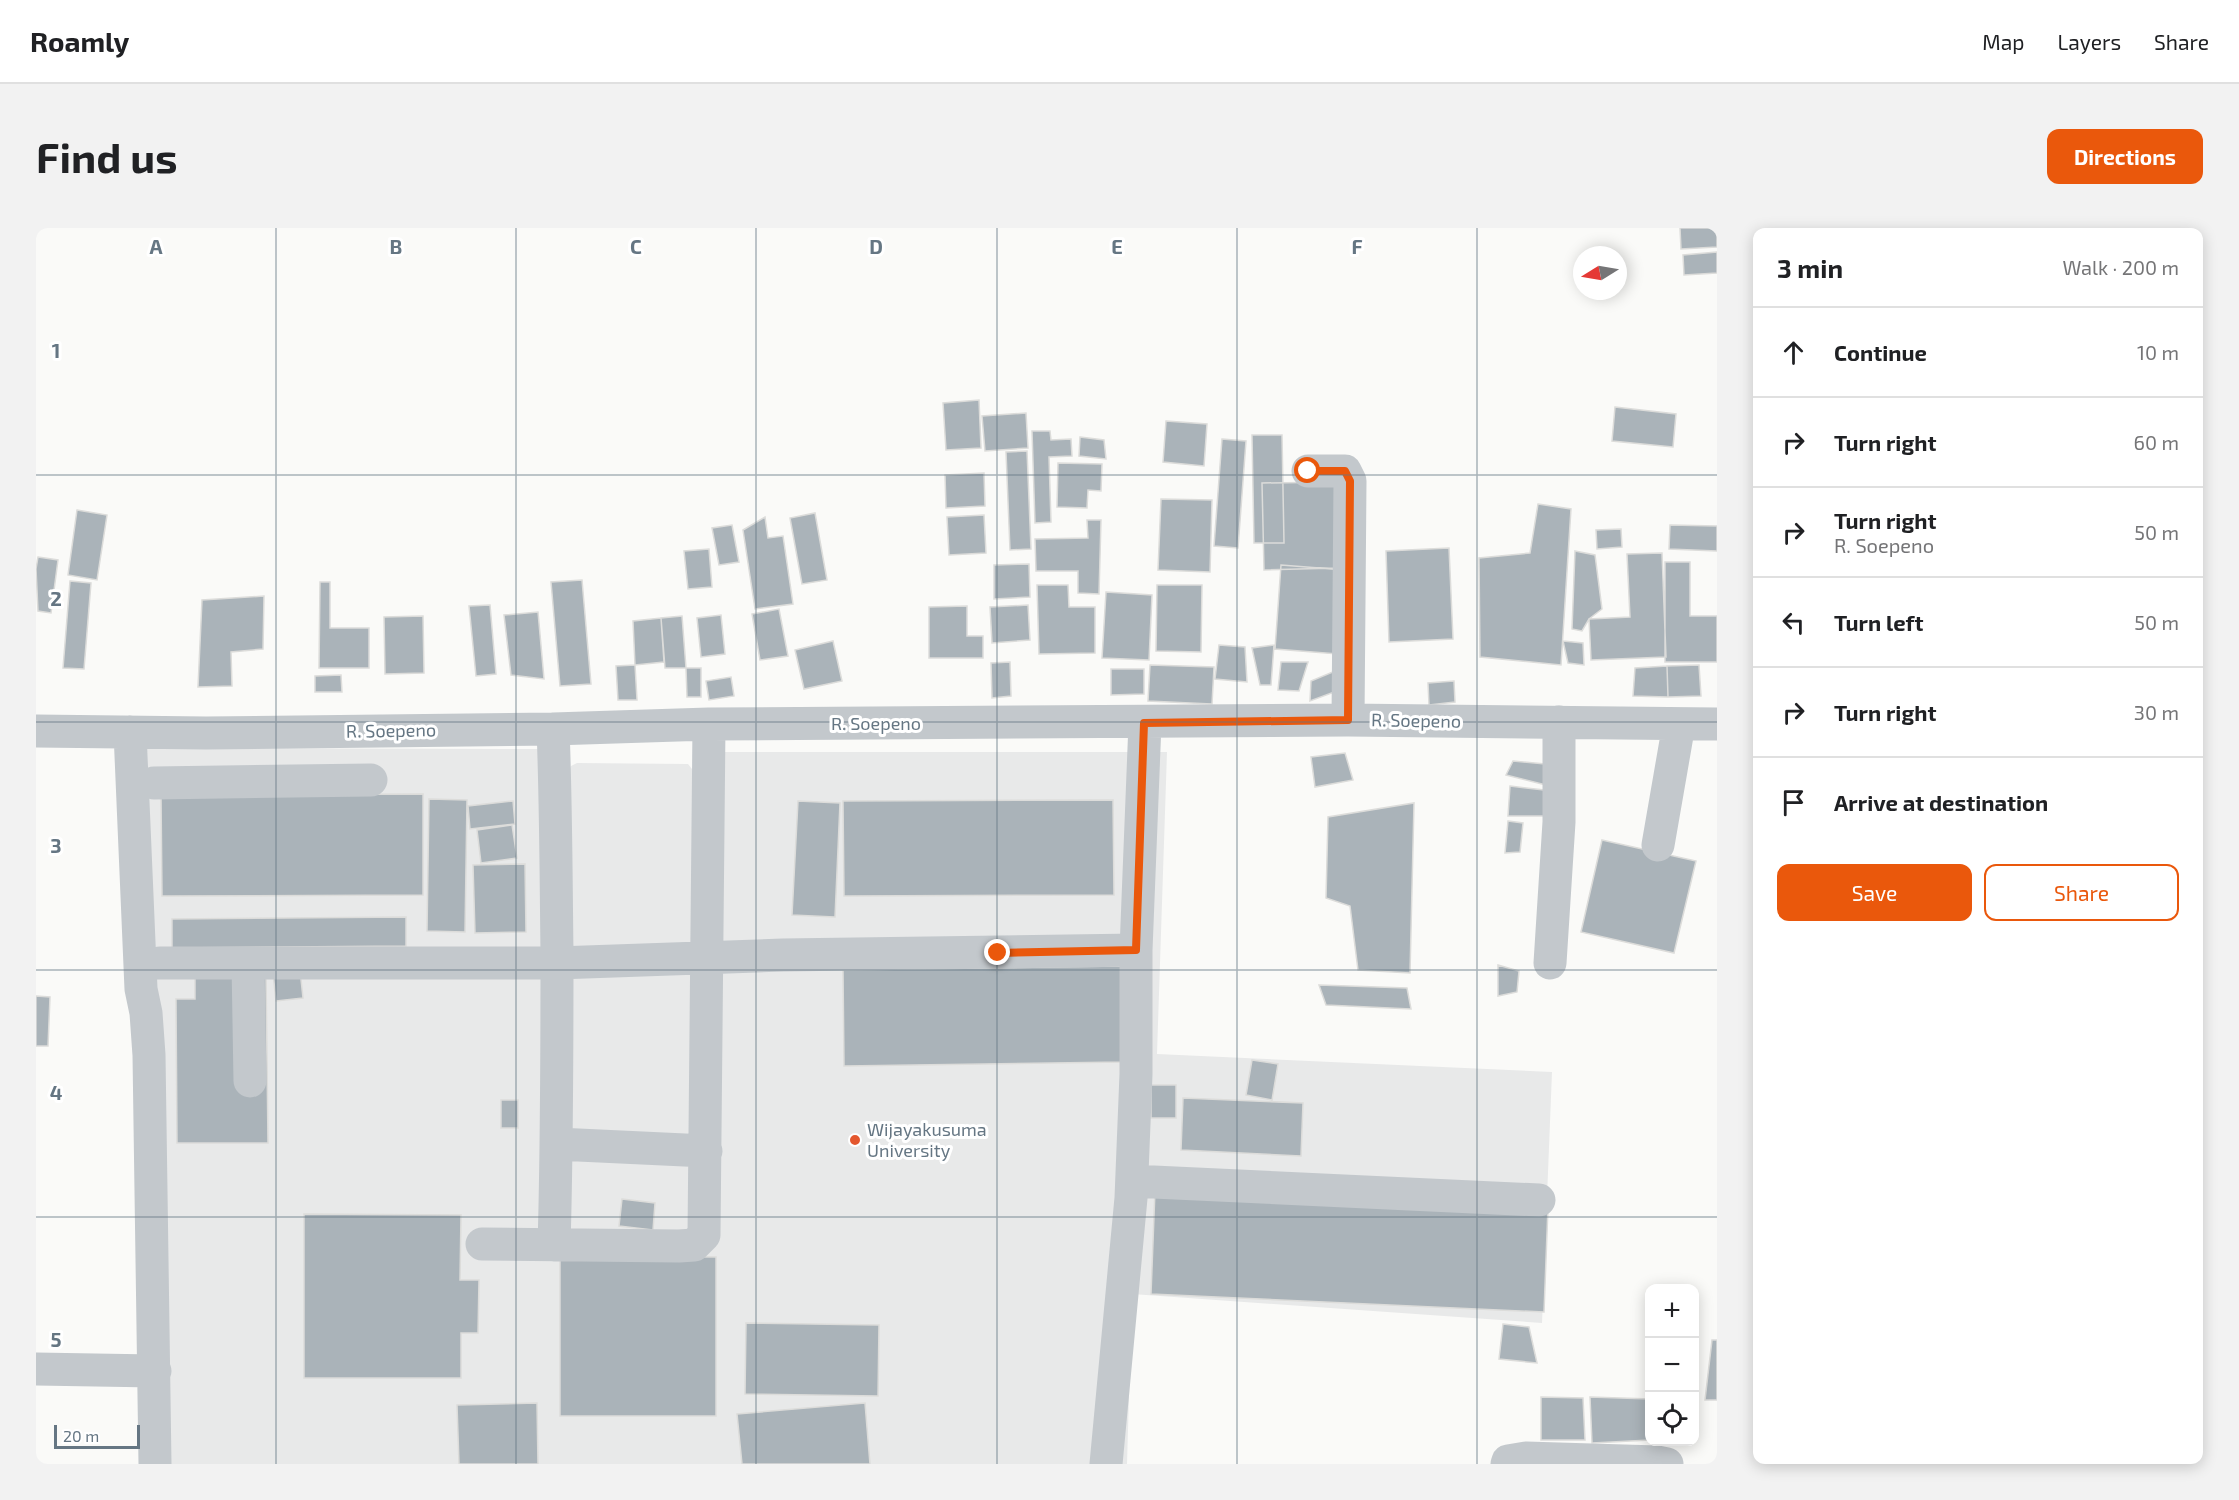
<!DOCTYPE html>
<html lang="en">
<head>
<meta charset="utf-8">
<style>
  :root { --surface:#fff; --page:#f2f2f2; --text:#202124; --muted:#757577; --line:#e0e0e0; --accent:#ea580c }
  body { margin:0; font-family:"Exo 2",sans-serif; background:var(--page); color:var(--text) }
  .controls { position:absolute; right:18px; bottom:18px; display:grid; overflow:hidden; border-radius:12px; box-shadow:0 3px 15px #0003 }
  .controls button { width:54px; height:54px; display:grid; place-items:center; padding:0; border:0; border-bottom:2px solid var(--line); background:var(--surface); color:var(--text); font:30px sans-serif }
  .compass { position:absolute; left:1537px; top:18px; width:54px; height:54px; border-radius:50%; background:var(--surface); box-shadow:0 3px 15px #0003; rotate:259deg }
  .scale { position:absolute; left:18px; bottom:15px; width:86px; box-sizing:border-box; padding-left:6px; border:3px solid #657683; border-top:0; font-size:16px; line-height:21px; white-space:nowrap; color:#657683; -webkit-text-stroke:4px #fff; paint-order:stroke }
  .stop { position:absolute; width:18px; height:18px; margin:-14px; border:4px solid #ea580c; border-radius:50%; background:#fff }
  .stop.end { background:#ea580c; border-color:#fff; box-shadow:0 2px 6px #0008 }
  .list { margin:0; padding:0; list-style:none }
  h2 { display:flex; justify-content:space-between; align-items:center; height:78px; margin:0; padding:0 24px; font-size:26px }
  h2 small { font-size:20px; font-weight:400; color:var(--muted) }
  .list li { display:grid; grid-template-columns:39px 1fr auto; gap:18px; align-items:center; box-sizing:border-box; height:90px; padding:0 24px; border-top:2px solid var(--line) }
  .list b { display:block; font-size:22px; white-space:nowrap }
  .list p { margin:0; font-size:20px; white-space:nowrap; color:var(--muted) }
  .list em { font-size:20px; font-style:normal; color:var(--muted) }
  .actions { display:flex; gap:12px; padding:18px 24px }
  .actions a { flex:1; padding:14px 0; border:2px solid var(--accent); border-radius:12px; text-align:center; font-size:21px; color:var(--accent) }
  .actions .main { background:var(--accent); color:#fff }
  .icon { flex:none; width:33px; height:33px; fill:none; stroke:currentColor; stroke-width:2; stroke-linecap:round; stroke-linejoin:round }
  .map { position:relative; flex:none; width:1681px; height:1236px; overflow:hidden; border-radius:12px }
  header { display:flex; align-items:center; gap:36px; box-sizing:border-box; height:84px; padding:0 30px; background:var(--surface); border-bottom:2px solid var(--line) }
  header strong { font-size:28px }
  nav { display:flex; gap:33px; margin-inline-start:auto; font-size:21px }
  .intro { display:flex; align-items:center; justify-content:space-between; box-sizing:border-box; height:144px; padding:0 36px }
  h1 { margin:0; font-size:42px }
  .button { padding:15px 27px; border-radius:12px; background:var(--accent); color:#fff; font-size:21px; font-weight:700 }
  main { display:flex; gap:36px; padding:0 36px }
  aside { flex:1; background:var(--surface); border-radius:12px; box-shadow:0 3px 15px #0003 }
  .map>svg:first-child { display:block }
  .built { fill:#e8e9e9 }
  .building { fill:#aab3b9; stroke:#dcdcda; stroke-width:1.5 }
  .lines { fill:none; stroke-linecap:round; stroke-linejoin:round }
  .minor { stroke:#c3c8cc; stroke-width:33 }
  .route { stroke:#ea580c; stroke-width:8 }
  .grid { fill:none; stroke:#657683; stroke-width:1.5; stroke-opacity:0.55 }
  .poi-dot { fill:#e4572e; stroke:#fff; stroke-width:2 }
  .labels { text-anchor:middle; stroke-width:6; stroke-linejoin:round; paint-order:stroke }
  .street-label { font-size:18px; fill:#657683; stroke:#fff }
  .poi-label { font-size:18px; fill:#657683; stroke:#fff; text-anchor:start }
  .grid-label { font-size:20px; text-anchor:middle; font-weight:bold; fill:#657683; stroke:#fff; stroke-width:6; stroke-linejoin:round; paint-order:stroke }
</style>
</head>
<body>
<header>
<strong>Roamly</strong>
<nav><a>Map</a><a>Layers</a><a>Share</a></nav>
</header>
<div class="intro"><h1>Find us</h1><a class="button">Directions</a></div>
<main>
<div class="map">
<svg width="1681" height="1236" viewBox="0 0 1681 1236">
  <rect width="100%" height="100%" fill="#fafaf8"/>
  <path class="built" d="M111 520 503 521 533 543 535 538 541 535 652 536 656 541 657 565 681 524H1131L1121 826 1516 844 1506 1095 1096 1066 1091 1236H127Z"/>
  <path class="building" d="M1644 0H1681V19L1645 21Z
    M1681 24V45L1648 47 1647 27Z
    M943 172 945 220 910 222 907 175Z
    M1579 179 1640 186 1637 219 1576 213Z
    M990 185 992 220 949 223 946 188Z
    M1130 193 1171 196 1168 238 1127 234Z
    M996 203H1014L1015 212 1035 211 1036 228 1013 229 1015 294 999 295Z
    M1216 207H1246L1248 315H1218Z
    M1044 209 1068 212 1070 231 1043 228Z
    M1186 211 1210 213 1202 320 1178 318Z
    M991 223 995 321 974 322 970 224Z
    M1022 235 1066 236 1065 263 1052 262 1051 280 1021 279Z
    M948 245 949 278 910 280 909 247Z
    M1299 254 1301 340 1228 342 1226 255Z
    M1125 271 1176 272 1174 344 1122 342Z
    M1502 276 1535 281 1525 437 1444 429 1443 330 1494 325Z
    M41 282 71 287 61 352 32 347Z
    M779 285 791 352 766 356 754 290Z
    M948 287 950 325 913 327 911 289Z
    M729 289 732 310 747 308 757 376 719 381 707 302Z
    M1051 292H1065L1063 366 1042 365V343H1000L999 311 1052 310Z
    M696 297 703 334 683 337 676 300Z
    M1634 297 1681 298V323L1633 321Z
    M1585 301 1586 319 1561 321 1560 302Z
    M1413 320 1417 411 1353 414 1350 323Z
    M673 321 676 359 652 361 648 323Z
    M1539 323 1559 327 1566 381 1553 391 1546 403 1536 401Z
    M1626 325 1630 429 1555 432 1553 391 1594 389 1591 326Z
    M2 329 22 332 15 385 2 383 0 341Z
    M1629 334H1654V388H1681V434H1629Z
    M993 336 994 369 958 371V337Z
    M1245 337 1308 342 1302 426 1239 421Z
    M546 352 555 456 524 458 515 354Z
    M34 353 55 355 48 441 27 440Z
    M284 354H294V400H333V440H283Z
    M1001 357H1032L1033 379H1059V425L1003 426Z
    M1121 357H1166L1165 424 1120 423Z
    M1070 364 1116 367 1113 432 1066 430Z
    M228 368 227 421 195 424 196 458 162 459 166 372Z
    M454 377 460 446 440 448 433 378Z
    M992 377 994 412 956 415 954 379Z
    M931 378V408H947V430H893V379Z
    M743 381 752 428 724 432 716 386Z
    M502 384 508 451 475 447 468 387Z
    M685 387 689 426 665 429 661 390Z
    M387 388 388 445 349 446 348 389Z
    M646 388 650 440H629L625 390Z
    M625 390 628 434 599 437 597 393Z
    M797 413 806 453 768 461 759 422Z
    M1527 413 1547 415 1548 437 1532 435Z
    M1183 417 1209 419 1211 454 1179 451Z
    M1238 417 1235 457H1224L1216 420Z
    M974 434 975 468 956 470 955 435Z
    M1245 434H1272L1263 463 1242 462Z
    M599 437 601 472H582L580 438Z
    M1114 437 1178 439 1176 476 1112 473Z
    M1663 437 1665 468 1632 469 1631 438Z
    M1631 438 1632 469 1597 468 1599 440Z
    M650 440H665V469H651Z
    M1075 441H1108V466L1075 467Z
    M1299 443 1301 463 1274 473 1275 453Z
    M305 447 306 464H279V448Z
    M695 449 698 468 673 472 670 453Z
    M1418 453 1419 474 1393 477 1392 455Z
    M1309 525 1317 552 1279 559 1275 529Z
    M1477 533 1520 537 1518 559 1470 547Z
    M1474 558 1508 562V588H1472Z
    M387 566V667L126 668 125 567Z
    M393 571 431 572 429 704 391 703Z
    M1077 572 1078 667 808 668 807 573Z
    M477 573 479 596 434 601 432 578Z
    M762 573 804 575 799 689 756 687Z
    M1378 575 1374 745 1322 742 1314 678 1290 670 1292 589Z
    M1472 593 1487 595 1484 624 1469 625Z
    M476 597 481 630 445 635 441 602Z
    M1566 612 1660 633 1638 725 1545 704Z
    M489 636 490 704 439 705 437 637Z
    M370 689V718L136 720V691Z
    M1462 737 1483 743 1481 764 1462 768Z
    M1085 738 1087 834 808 838 807 742Z
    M264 742 267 770 240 773 237 745Z
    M159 747H230L232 915H141L140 771H159Z
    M1283 757 1371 760 1375 781 1290 777Z
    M0 768 14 769 12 818H0Z
    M1216 832 1242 836 1236 872 1210 867Z
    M1115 857H1140V890H1115Z
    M1147 870 1267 875 1265 928 1145 922Z
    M465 872H482V900H465Z
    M1119 962 1512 979 1508 1084 1115 1066Z
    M586 971 619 975 617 1002 583 998Z
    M268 986 425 987 424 1052H443L442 1105H425V1150H268Z
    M524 1028 680 1029V1188H524Z
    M710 1095 843 1097 842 1168 709 1166Z
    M1467 1096 1493 1099 1501 1135 1463 1131Z
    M1676 1112H1681V1172H1669Z
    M1505 1169 1547 1170 1549 1212H1505Z
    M1554 1169 1614 1171V1212L1556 1215Z
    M501 1175 502 1236H423L421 1177Z
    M829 1175 834 1236H706L701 1186Z"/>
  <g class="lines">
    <path class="minor" d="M1272 243H1309L1314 253 1312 492
      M517 501C520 576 520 650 521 725 521 822 521 919 518 1017
      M0 503 170 505 517 501 673 496 1312 492 1681 496
      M94 504 105 761 110 785 113 827 119 1236
      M118 555 335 552
      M1622 617 1643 496
      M1100 722 1109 495
      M124 735H521L747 727 1100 722V846L1095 970 1070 1236
      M212 735 214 853
      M1514 735 1523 594V494
      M521 916 670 923
      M1096 953 1503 972
      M446 1016 643 1018 658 1017 668 1007 673 496
      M0 1141 119 1143
      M1471 1236 1472 1233 1490 1230 1621 1234 1631 1236"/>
  </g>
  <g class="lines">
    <path class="route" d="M962 725 1100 722 1108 495 1312 492 1314 253 1309 243H1272"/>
  </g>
  <path class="grid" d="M240 0V1236M480 0V1236M720 0V1236M961 0V1236M1201 0V1236M1441 0V1236M0 247H1681M0 494H1681M0 742H1681M0 989H1681"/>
  <circle class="poi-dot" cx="819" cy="912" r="6"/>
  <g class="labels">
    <g class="street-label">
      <text transform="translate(1380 493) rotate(1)" y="6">R. Soepeno</text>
      <text x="840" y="502">R. Soepeno</text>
      <text transform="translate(355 503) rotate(-1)" y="6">R. Soepeno</text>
    </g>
    <g class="poi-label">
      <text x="831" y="908">Wijayakusuma<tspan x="831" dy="21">University</tspan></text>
    </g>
  </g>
  <g class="grid-label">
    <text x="120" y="26">A</text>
    <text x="360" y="26">B</text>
    <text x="600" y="26">C</text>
    <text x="840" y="26">D</text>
    <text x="1081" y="26">E</text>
    <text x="1321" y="26">F</text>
    <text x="20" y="130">1</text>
    <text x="20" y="378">2</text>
    <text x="20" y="625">3</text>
    <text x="20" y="872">4</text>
    <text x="20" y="1119">5</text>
  </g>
</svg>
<div class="controls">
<button>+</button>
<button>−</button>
<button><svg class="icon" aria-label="locate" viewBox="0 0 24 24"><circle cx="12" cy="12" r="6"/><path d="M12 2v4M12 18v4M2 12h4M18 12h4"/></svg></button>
</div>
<svg class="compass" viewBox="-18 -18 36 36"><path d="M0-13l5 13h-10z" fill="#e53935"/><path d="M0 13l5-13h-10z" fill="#757577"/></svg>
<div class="scale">20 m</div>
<div class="stop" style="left:1272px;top:243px"></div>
<div class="stop end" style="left:962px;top:725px"></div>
</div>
<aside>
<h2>3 min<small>Walk · 200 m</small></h2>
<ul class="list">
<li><svg class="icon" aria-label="ahead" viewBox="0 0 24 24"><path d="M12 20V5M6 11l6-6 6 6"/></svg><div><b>Continue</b></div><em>10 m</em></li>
<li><svg class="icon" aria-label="right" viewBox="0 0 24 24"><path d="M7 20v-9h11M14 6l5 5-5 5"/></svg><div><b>Turn right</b></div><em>60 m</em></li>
<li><svg class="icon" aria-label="right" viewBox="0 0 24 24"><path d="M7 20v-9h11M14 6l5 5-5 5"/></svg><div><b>Turn right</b><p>R. Soepeno</p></div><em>50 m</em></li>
<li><svg class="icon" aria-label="left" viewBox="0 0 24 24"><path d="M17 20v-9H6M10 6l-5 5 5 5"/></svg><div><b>Turn left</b></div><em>50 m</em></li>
<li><svg class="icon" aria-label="right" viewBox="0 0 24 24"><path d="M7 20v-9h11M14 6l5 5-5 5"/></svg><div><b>Turn right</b></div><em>30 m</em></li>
<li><svg class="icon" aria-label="arrive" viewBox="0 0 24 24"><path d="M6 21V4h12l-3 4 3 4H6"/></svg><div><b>Arrive at destination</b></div></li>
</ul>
<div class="actions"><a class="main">Save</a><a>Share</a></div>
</aside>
</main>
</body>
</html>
